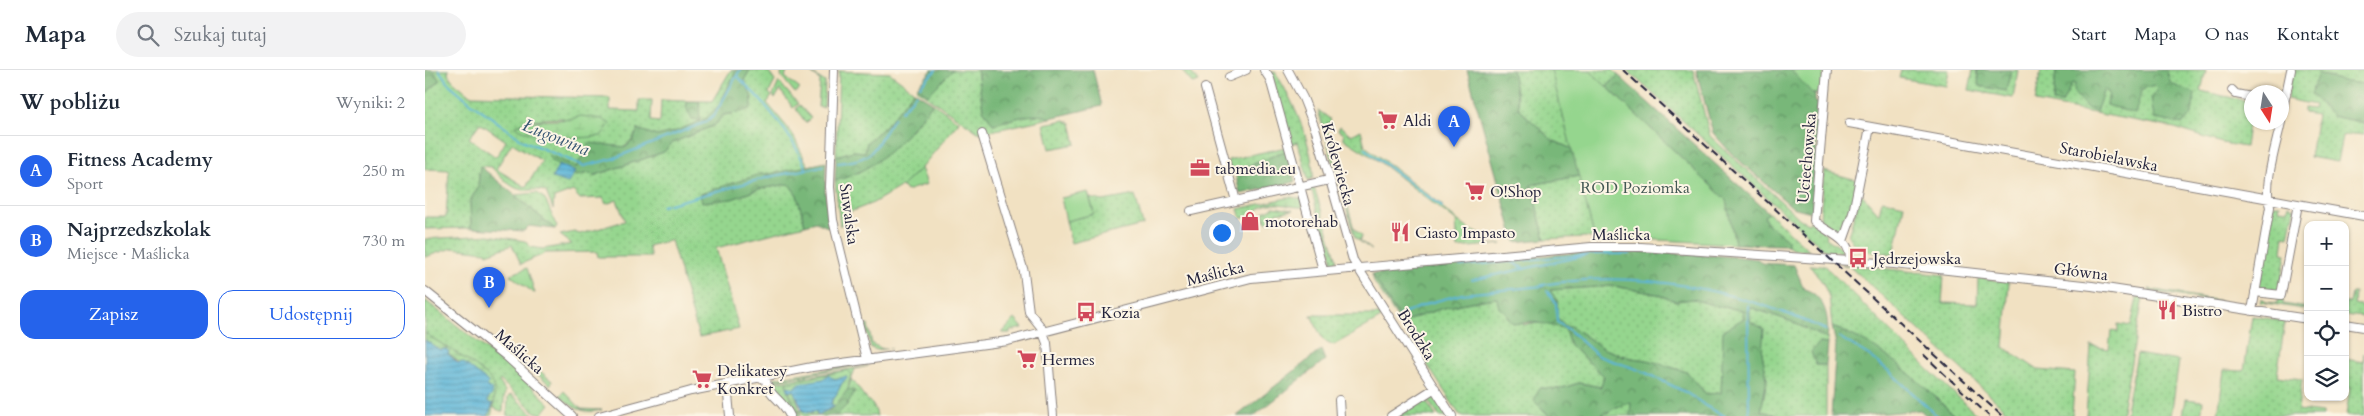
<!DOCTYPE html>
<html lang="pl">
<head>
<meta charset="utf-8">
<style>
  :root { --surface:#fff; --page:#f2f2f3; --text:#1f2937; --muted:#747a83; --line:#e0e1e3; --accent:#2563eb }
  body { margin:0; font-family:Cardo,serif; background:var(--page); color:var(--text) }
  .controls { position:absolute; right:15px; bottom:15px; display:grid; overflow:hidden; border-radius:10px; box-shadow:0 1px 4px #0004 }
  .controls button { width:45px; height:45px; display:grid; place-items:center; padding:0; border:0; border-bottom:1px solid var(--line); background:var(--surface); color:var(--text); font:25px sans-serif }
  .compass { position:absolute; left:1819px; top:15px; width:45px; height:45px; border-radius:50%; background:var(--surface); box-shadow:0 1px 4px #0004; rotate:168deg }
  .you { position:absolute; left:796px; top:162px; width:18px; height:18px; margin:-12px; border:4px solid #fff; border-radius:50%; background:#1a73e8; box-shadow:0 0 0 8px #1a73e833 }
  .badge { display:grid; place-items:center; width:32px; height:32px; border-radius:50%; background:var(--accent); color:#fff; font-size:16px; font-weight:700 }
  .pin { position:absolute; translate:-50% -41px; filter:drop-shadow(0 1px 2px #0008) }
  .pin::after { content:''; position:absolute; top:26px; width:18px; height:15px; background:inherit; clip-path:polygon(0 0,100% 0,50% 100%) }
  .list { margin:0; padding:0; list-style:none }
  h2 { display:flex; justify-content:space-between; align-items:center; height:65px; margin:0; padding:0 20px; font-size:21px }
  h2 small { font-size:16px; font-weight:400; color:var(--muted) }
  .list li { display:grid; grid-template-columns:32px 1fr auto; gap:15px; align-items:center; box-sizing:border-box; height:70px; padding:0 20px; border-top:1px solid var(--line) }
  .list b { display:block; font-size:19px; white-space:nowrap }
  .list p { margin:0; font-size:16px; white-space:nowrap; color:var(--muted) }
  .list em { font-size:16px; font-style:normal; color:var(--muted) }
  .actions { display:flex; gap:10px; padding:15px 20px }
  .actions a { flex:1; padding:11px 0; border:1px solid var(--accent); border-radius:15px; text-align:center; font-size:18px; color:var(--accent) }
  .actions .main { background:var(--accent); color:#fff }
  .icon { flex:none; width:28px; height:28px; fill:none; stroke:currentColor; stroke-width:2; stroke-linecap:round; stroke-linejoin:round }
  .map { position:relative; flex:none; width:1939px; height:346px; overflow:hidden }
  header { display:flex; align-items:center; gap:30px; box-sizing:border-box; height:70px; padding:0 25px; background:var(--surface); border-bottom:1px solid var(--line) }
  header strong { font-size:24px }
  nav { display:flex; gap:28px; margin-inline-start:auto; font-size:18px }
  .search { width:350px; height:45px; background:var(--page); display:flex; align-items:center; gap:12px; box-sizing:border-box; padding:0 18px; border-radius:28px; color:var(--muted); font-size:19px }
  main { display:flex }
  aside { flex:1; background:var(--surface) }
  .map>svg:first-child { display:block }
  .grass { fill:url(#grass-dots); stroke:#5c7c64; fill-rule:evenodd }
  .forest { fill:url(#forest-crowns); stroke:#4d6c5a; fill-rule:evenodd }
  .wetland { fill:url(#wetland-marsh); stroke:#5c7c64 }
  .green { fill:#95d68e; stroke:#5c7c64 }
  .water { fill:url(#water-rules); stroke:#3e6c8a }
  .lines { fill:none; stroke-linecap:round; stroke-linejoin:round }
  .stream { stroke:#5bb5d8; stroke-width:2 }
  .minor-casing { stroke:#8a827e; stroke-width:10 }
  .minor { stroke:#fff; stroke-width:8 }
  .rail { stroke:#22223b; stroke-width:2; stroke-dasharray:8 4; stroke-linecap:butt }
  .labels { text-anchor:middle; stroke-width:4; stroke-linejoin:round; paint-order:stroke }
  .poi-label { font-size:16px; fill:#22223b; stroke:#fcf5e5; text-anchor:start }
  .street-label { font-size:16px; fill:#22223b; stroke:#fcf5e5 }
  .park-label { font-size:16px; fill:#445854; stroke:#fcf5e5 }
  .water-label { font-size:18px; font-style:italic; fill:#365572; stroke:#fcf5e5 }
</style>
</head>
<body>
<header>
<strong>Mapa</strong>
<div class="search"><svg class="icon" aria-label="search" viewBox="0 0 24 24"><circle cx="10" cy="10" r="6"/><path d="M15 15l6 6"/></svg>Szukaj tutaj</div>
<nav><a>Start</a><a>Mapa</a><a>O nas</a><a>Kontakt</a></nav>
</header>
<main>
<aside>
<h2>W pobliżu<small>Wyniki: 2</small></h2>
<ul class="list">
<li><span class="badge">A</span><div><b>Fitness Academy</b><p>Sport</p></div><em>250 m</em></li>
<li><span class="badge">B</span><div><b>Najprzedszkolak</b><p>Miejsce · Maślicka</p></div><em>730 m</em></li>
</ul>
<div class="actions"><a class="main">Zapisz</a><a>Udostępnij</a></div>
</aside>
<div class="map">
<svg width="1939" height="346" viewBox="0 0 1939 346">
  <defs>
    <pattern id="grass-dots" width="8" height="8" patternUnits="userSpaceOnUse" patternTransform="scale(1.25)"><rect width="8" height="8" fill="#95d68e"/><path d="M2 2h.1M6 6h.1" fill="none" stroke="#80b77b" stroke-width="1.8" stroke-linecap="round"/></pattern>
    <pattern id="forest-crowns" width="20" height="18" patternUnits="userSpaceOnUse" patternTransform="scale(1.25)"><rect width="20" height="18" fill="#78b779"/><path d="M2 6a3 3 0 1 1 6 0M12 15a3 3 0 1 1 6 0" fill="none" stroke="#629464"/></pattern>
    <pattern id="wetland-marsh" width="20" height="14" patternUnits="userSpaceOnUse" patternTransform="scale(1.25)"><rect width="20" height="14" fill="#95d68e"/><path d="M1 5h8M5 5V1M11 12h8M15 12V8" fill="none" stroke="#80b77b"/></pattern>
    <pattern id="water-rules" width="6" height="5" patternUnits="userSpaceOnUse" patternTransform="scale(1.25)"><rect width="6" height="5" fill="#5bb5d8"/><path d="M0 2.5h6" fill="none" stroke="#4b93b0"/></pattern>
  </defs>
  <rect width="100%" height="100%" fill="#fcf5e5"/>
  <filter id="ink" filterUnits="userSpaceOnUse"><feTurbulence type="fractalNoise" baseFrequency=".02" numOctaves="2"/><feDisplacementMap in="SourceGraphic" scale="10" xChannelSelector="R" yChannelSelector="G"/><feConvolveMatrix kernelMatrix="1 2 1 2 8 2 1 2 1" color-interpolation-filters="sRGB"/></filter>
  <filter id="wash" filterUnits="userSpaceOnUse"><feTurbulence type="fractalNoise" baseFrequency=".0096" numOctaves="4" result="noise"/><feDisplacementMap in="SourceGraphic" scale="20" xChannelSelector="R" yChannelSelector="G"/><feGaussianBlur stdDeviation="1.12" result="paint"/><feColorMatrix in="noise" values="0 0 0 0 0 0 0 0 0 0 0 0 0 0 0 0 0 1.4 0 .05"/><feComposite in="paint" operator="in"/></filter>
  <g filter="url(#wash)">
    <rect width="100%" height="100%" fill="#f1e1c2"/>
    <path class="grass" d="M8 0H24L23 4 28 11 45 25 185 28V40L214 41V30H227L226 51 235 52 236 30 263 31 261 37 275 36 274 31H287L306 0H311L295 34 280 49 249 62 232 66 210 64C206 81 167 91 151 97L125 86 127 91 150 102 151 106 165 103 168 106 239 82 247 73 290 55 298 45 313 43 326 25 319 10 325 0H342L350 11 344 23 347 26 342 33 367 63 383 96 345 104H335L307 129 334 119 364 114 372 125 380 155 291 178 314 259 274 267 246 170 223 176 226 187H173L172 182 121 183 96 194 87 175 62 184 61 182 27 178 0 187V169L64 165 100 171 106 177 118 179 147 174 135 165 149 162 155 164 200 151 192 130 181 134 178 128 155 129 148 121 129 128 128 139 121 122C113 118 106 121 98 120 85 119 74 104 66 97L55 96 53 117 45 131 46 158 0 159V147H21L24 100 0 99V24L15 11ZM135 48 147 50 91 56 102 50ZM55 53 81 71 71 87 44 68ZM87 73 117 91 101 117 71 99Z
      M382 0 400 12 399 37H393L395 10Z
      M528 0H552L558 39 568 54C585 51 609 39 625 48L557 63 553 62 491 19 492 17 503 25Z
      M756 0H764L774 12 768 14Z
      M1087 0H1126L1147 79 1127 70 1094 39Z
      M1164 0H1188L1193 5 1182 17Z
      M1202 0H1268L1285 66 1375 149 1383 153 1386 151 1402 165 1401 168 1416 178 1417 182 1401 181Z
      M1476 0H1524L1521 16 1474 8Z
      M1548 0H1552L1551 4 1581 21 1586 0H1593L1588 28 1544 20Z
      M1616 0H1631L1628 32 1637 33 1646 13 1650 14 1671 41 1679 19 1684 22 1682 35 1690 36 1717 19 1729 15 1733 19 1745 14 1741 0H1781L1776 21 1826 32 1820 77 1797 73 1750 58 1610 32Z
      M1868 0H1939V14L1920 12 1893 3 1907 46 1939 53V65L1929 64 1917 67 1912 92 1885 87 1892 45 1879 43V38L1889 39 1890 35 1862 29Z
      M414 1 465 3 489 21 460 57 442 72 440 82 428 81 411 86Z
      M850 2C867 28 889 77 888 108L883 110 873 72 866 74 846 3Z
      M508 33 534 52 496 98 477 116 448 133 425 142 415 156 410 111 421 107 485 61Z
      M374 35 386 48 381 53 371 39Z
      M893 40 905 49 907 55 903 53 902 62 907 68V79L929 159 937 166 934 170 947 180 930 168Z
      M640 50 646 53 651 74 625 79 619 54Z
      M915 56 926 65 936 60 940 76 1017 135 1018 139 1045 160 1062 166V175L1077 174 1033 178 1031 151 952 90 919 69V64L913 60Z
      M861 77 862 80 807 103 803 90Z
      M1399 101 1432 110 1428 137 1417 163 1398 152 1395 148Z
      M1154 106 1170 169 1161 167 1120 169 1106 115Z
      M889 117 912 190 909 193 901 194 907 190 905 180 899 171 887 121 880 122 882 119Z
      M112 123C124 128 125 146 132 156L130 159 90 125Z
      M1436 123 1454 144 1457 130 1479 135 1469 184 1433 180 1423 166Z
      M710 125 718 155 646 173 641 151 669 144 665 128 678 131Z
      M866 127 876 129 878 137C860 138 841 124 827 147L816 148 813 139Z
      M1849 134H1855L1854 139 1863 140 1864 135 1870 139 1864 167 1859 166 1857 183 1861 184 1855 218 1851 221 1835 219 1834 216Z
      M849 137 868 140 852 143 847 152H841L839 142Z
      M1344 143 1385 181 1369 179 1362 175 1363 172 1342 153 1339 146Z
      M1416 194 1519 205 1517 233 1552 234 1553 208 1584 212 1579 277 1613 300 1650 303 1647 346H1587L1426 197Z
      M1384 195 1400 196 1503 299 1553 346H1530L1512 328 1418 261 1407 257 1404 227 1398 213Z
      M947 204 977 253C1010 239 1037 232 1073 228L1081 242 1099 255C1108 251 1130 254 1140 259L1145 275 1179 305 1176 317 1154 313 1134 319 1114 318 1118 340 1125 346H1039L1034 344 949 212Z
      M1189 216 1232 224 1251 231 1268 229 1291 236 1317 240 1319 248 1298 311 1296 323 1281 324 1262 302 1222 290 1206 288 1179 279 1146 256 1142 257 1132 247V230L1124 220Z
      M1724 219 1796 231H1787L1725 221Z
      M1927 223H1930L1929 235 1939 237V247L1920 245V233H1925Z
      M1712 228H1718L1696 346H1661L1666 276 1684 279 1686 261 1693 262V254L1706 256Z
      M1837 228 1841 232 1852 233 1853 229H1858V234L1883 238V240L1835 232Z
      M0 230 100 310 125 334 117 344 110 342 75 310 74 311 80 321 78 342 69 338C69 333 70 327 69 323 67 299 18 277 0 263Z
      M1324 237 1365 251 1402 269 1403 274 1394 273 1391 295H1401V346H1355L1336 341 1342 309 1337 283 1338 259 1325 251Z
      M886 245H954L956 248 909 275 898 270Z
      M1827 246 1860 251 1852 306 1877 309 1873 340 1898 343V346H1793L1799 300 1819 301Z
      M590 249 598 258 585 261V263H577Z
      M443 255 447 274 458 279 467 278 452 280 446 278 440 256Z
      M1939 283V346H1921L1925 318 1920 317V289L1938 292Z
      M1712 284 1754 291 1746 346H1700Z
      M444 292V293L346 311 350 308Z
      M106 294 127 311 126 315 103 297Z
      M443 296 430 299 426 310C432 314 433 317 436 322 443 333 449 331 452 346H411L422 335 429 321 423 319 426 310 361 313 366 329 376 346H368L355 323 348 319 345 313Z
      M139 321 156 339 177 340C159 344 149 339 135 326Z
      M86 324 109 345V346H82L83 327Z
      M1010 325 1024 346H1014L1001 328Z
      M999 329 1011 346H974Z
      M1761 329 1778 331 1776 346H1758Z
      M1207 332 1205 346H1176L1192 337Z"/>
    <path class="forest" d="M0 0H8L15 11 0 24Z
      M311 0H325L319 10C324 20 330 28 325 39L313 43 298 45 290 55 247 73 239 82 168 106 165 103 150 106V102L126 91 124 85 151 97 165 73 201 77 208 70 213 59 232 66 249 62 280 49 295 34Z
      M507 0H528L503 25 492 17Z
      M552 0H668L677 36 625 48C610 40 584 51 568 54L558 39Z
      M1042 0H1087L1094 39 1127 70 1147 79 1154 106 1106 115 1120 169 1090 172Z
      M1271 0H1366L1390 24V32L1394 33 1388 139 1386 142 1367 137 1306 83 1288 63Z
      M1552 0H1586L1581 21 1554 16Z
      M1631 0H1741L1746 14 1770 23 1767 44 1758 54 1729 49 1726 27 1733 19 1729 15 1717 19 1710 44 1682 35 1684 23 1679 19 1671 42 1662 38 1649 23 1650 14 1647 13 1637 33 1628 32Z
      M1893 3 1920 12 1939 14V53L1907 46 1886 24Z
      M1193 5 1344 143 1339 146 1342 153 1362 169V175L1310 174 1301 130 1182 17Z
      M489 21 508 33C480 67 455 99 410 111L411 86 428 81 440 82 442 72 460 57Z
      M263 31H274L275 50 267 49 261 37Z
      M862 80 870 112 815 124 810 102Z
      M401 92 400 122 405 158 391 152 380 155 372 125 364 114 334 119 307 129 277 132 275 124 335 104H345Z
      M55 96 130 159 104 156 99 161 46 158 45 131 53 117Z
      M1182 180 1315 187 1333 189 1336 193 1369 195 1379 219C1400 225 1405 249 1402 269L1365 251 1325 237V251L1339 259 1337 283 1342 309 1336 341 1355 346H1205L1206 332 1192 337 1176 346H1125L1109 331 1114 318 1134 319 1154 313 1176 317 1179 306 1145 275 1140 259C1135 257 1110 252 1105 252 1094 254 1084 257 1081 242L1074 238 1072 228C1037 232 1010 239 977 253L947 204 1023 197V194ZM1189 216 1232 224 1251 231 1268 229 1291 236 1317 240 1319 248 1298 261 1296 323 1281 324 1262 302 1222 290 1206 288 1179 279 1146 256 1142 257 1132 247V230L1125 220Z
      M1407 257C1455 273 1495 312 1530 346H1502L1495 340 1431 346H1406L1411 274Z
      M1394 273 1403 274 1401 295H1391L1386 282Z
      M896 280 900 290 829 346H812Z
      M423 319 430 321 422 335 411 346H390L408 338Z"/>
    <path class="wetland" d="M156 46 177 49 185 54 176 66C148 69 115 71 90 56 112 46 135 54 156 46Z
      M0 263C16 275 63 299 69 316 71 322 68 340 66 346H63L62 312 23 284 24 281 20 279 15 280 0 270Z
      M422 300 426 303 423 319 410 336 406 334 417 313 414 309C400 308 381 311 369 318L362 316 361 313Z
      M369 320 375 340 386 343 391 341 393 345 379 346 371 338 364 322Z"/>
    <path class="green" d="M357 0H363L360 7 375 19 370 23 356 6Z
      M1126 0H1164L1301 130 1310 174 1214 169H1170Z
      M1366 0H1399L1397 25 1387 23Z
      M354 12 373 34 368 38 355 20 350 29 348 25Z
      M496 98 502 114 481 121 477 116Z
      M663 122 669 144 641 151 636 128Z
      M102 198 110 223H109L85 205Z"/>
    <path class="water" d="M134 94 150 102 143 113 127 108Z
      M0 270 15 280 20 279 24 281 23 284 33 293 38 292 63 312 62 317 67 319V325L63 329V332L68 334 63 346H0Z
      M403 305C409 310 414 309 421 306L422 308 417 313 409 329 407 330 406 334 410 336 393 345 391 341 382 343 378 341 369 320 364 322 362 316 369 318 375 313 398 309Z"/>
    <g class="lines">
      <path class="stream" d="M14 0 24 14 44 31 97 70 159 96 187 89 281 52 290 44 315 0
        M312 6C339 32 368 64 381 99
        M495 16 511 0
        M476 41 491 24
        M940 79 1017 137
        M413 93C455 89 447 77 469 48
        M237 136 344 107 398 96
        M1085 191 1100 199
        M1035 196 1170 184H1205
        M1047 210 1163 185
        M1117 215C1214 198 1313 220 1401 260
        M1122 221 1131 233 1132 252 1144 260 1173 286 1217 301 1260 322 1289 341 1300 346
        M1323 234 1324 346
        M974 246 1004 233 1037 224 1118 216
        M1414 267 1445 286 1465 302 1512 346"/>
    </g>
  </g>
  <g filter="url(#ink)">
    <g class="lines">
      <defs>
        <path id="minor" d="M409 0 405 117 408 150 442 289
          M839 0 845 9 875 117
          M863 0 878 28 891 61 928 190 1027 346
          M1402 0 1389 151C1406 165 1426 168 1425 191
          M804 7 821 0
          M780 18 811 131
          M1807 20 1811 24 1826 27
          M1856 48 1866 0
          M1424 53 1939 146
          M557 64 599 202 604 242 616 257 622 273 628 346
          M876 120 898 200
          M766 141 904 110
          M1418 171 1428 143 1445 57
          M0 221 81 286 147 346
          M1830 222 1856 225 1873 134
          M1827 241 1845 137C1838 115 1851 76 1856 52
          M1920 254 1939 257
          M340 306C343 328 356 327 365 346
          M302 314 305 346
          M914 330 915 346
          M174 346 266 321 387 297 583 271 826 208 1166 177H1216L1469 194 1667 216 1883 249
          M966 346 1010 318"/>
      </defs>
      <use href="#minor" class="minor-casing"/>
      <use href="#minor" class="minor"/>
      <path class="rail" d="M1198 0 1577 346
        M1498 284 1564 346"/>
    </g>
  </g>
  <defs>
    <symbol id="supermarket-bare" viewBox="-9 -9 18 18"><path d="M-6-5.5h2.5l.6 2H6L4.5 2H-2.5L-4.4-4H-6ZM-1.5 3.2a1.3 1.3 0 1 0 .1 0ZM3 3.2a1.3 1.3 0 1 0 .1 0Z" fill="#d1495b" stroke="#fcf5e5" stroke-width="2.5" paint-order="stroke"/></symbol>
    <symbol id="office-bare" viewBox="-9 -9 18 18"><path d="M-6-3h4V-5.5h4V-3h4V5H-6ZM-1-4.5V-3h2v-1.5ZM-6 0V1H6V0Z" fill="#d1495b" stroke="#fcf5e5" stroke-width="2.5" paint-order="stroke"/></symbol>
    <symbol id="shop-bare" viewBox="-9 -9 18 18"><path d="M-5-2.5h2.3a2.7 3.5 0 0 1 5.4 0H5L5.5 6h-11ZM-1.5-2.5h3a1.5 2.3 0 0 0-3 0Z" fill="#d1495b" stroke="#fcf5e5" stroke-width="2.5" paint-order="stroke"/></symbol>
    <symbol id="restaurant-bare" viewBox="-9 -9 18 18"><path d="M-5-6h1v4h1v-4h1v4h1v-4h1v5L-1.5 .5V6h-2V.5L-5-1ZM5-6V6H3V1.5H1.5Q1.5-4 5-6Z" fill="#d1495b" stroke="#fcf5e5" stroke-width="2.5" paint-order="stroke"/></symbol>
    <symbol id="bus-bare" viewBox="-9 -9 18 18"><path d="M-5-6H5V4H4V6H2V4H-2V6H-4V4H-5ZM-3.5-4V0h7V-4ZM-3.5 1.2v1.5H-2V1.2ZM2 1.2v1.5H3.5V1.2Z" fill="#d1495b" stroke="#fcf5e5" stroke-width="2.5" paint-order="stroke"/></symbol>
  </defs>
  <g fill-rule="evenodd">
    <use href="#supermarket-bare" x="949" y="36" width="28" height="28"/>
    <use href="#office-bare" x="761" y="84" width="28" height="28"/>
    <use href="#supermarket-bare" x="1036" y="107" width="28" height="28"/>
    <use href="#shop-bare" x="811" y="137" width="28" height="28"/>
    <use href="#restaurant-bare" x="961" y="148" width="28" height="28"/>
    <use href="#bus-bare" x="1419" y="174" width="28" height="28"/>
    <use href="#restaurant-bare" x="1728" y="226" width="28" height="28"/>
    <use href="#bus-bare" x="647" y="228" width="28" height="28"/>
    <use href="#supermarket-bare" x="588" y="275" width="28" height="28"/>
    <use href="#supermarket-bare" x="263" y="295" width="28" height="28"/>
  </g>
  <g class="labels">
    <g class="poi-label">
      <text x="978" y="56">Aldi</text>
      <text x="790" y="104">tabmedia.eu</text>
      <text x="1065" y="127">O!Shop</text>
      <text x="840" y="157">motorehab</text>
      <text x="990" y="168">Ciasto Impasto</text>
      <text x="1448" y="194">Jędrzejowska</text>
      <text x="1757" y="246">Bistro</text>
      <text x="676" y="248">Kozia</text>
      <text x="617" y="295">Hermes</text>
      <text x="292" y="306">Delikatesy<tspan x="292" dy="18">Konkret</tspan></text>
    </g>
    <g class="street-label">
      <text transform="translate(1684 86) rotate(11)" y="6">Starobielawska</text>
      <text transform="translate(1381 88) rotate(-85)" y="6">Uciechowska</text>
      <text transform="translate(914 94) rotate(74)" y="6">Królewiecka</text>
      <text transform="translate(425 144) rotate(82)" y="6">Suwalska</text>
      <text x="1196" y="170">Maślicka</text>
      <text transform="translate(1656 201) rotate(7)" y="6">Główna</text>
      <text transform="translate(790 203) rotate(-14)" y="6">Maślicka</text>
      <text transform="translate(992 264) rotate(58)" y="6">Brodzka</text>
      <text transform="translate(95 281) rotate(41)" y="6">Maślicka</text>
    </g>
    <g class="park-label">
      <text x="1210" y="123">ROD Poziomka</text>
    </g>
    <g class="water-label">
      <text transform="translate(131 67) rotate(22)" y="6">Ługowina</text>
    </g>
  </g>
</svg>
<div class="controls">
<button>+</button>
<button>−</button>
<button><svg class="icon" aria-label="locate" viewBox="0 0 24 24"><circle cx="12" cy="12" r="6"/><path d="M12 2v4M12 18v4M2 12h4M18 12h4"/></svg></button>
<button><svg class="icon" aria-label="layers" viewBox="0 0 24 24"><path d="M12 4l9 5-9 5-9-5zM3 14l9 5 9-5"/></svg></button>
</div>
<svg class="compass" viewBox="-18 -18 36 36"><path d="M0-13l5 13h-10z" fill="#e53935"/><path d="M0 13l5-13h-10z" fill="#747a83"/></svg>
<div class="you"></div>
<div class="pin badge" style="left:1029px;top:77px">A</div>
<div class="pin badge" style="left:64px;top:238px">B</div>
</div>
</main>
</body>
</html>
